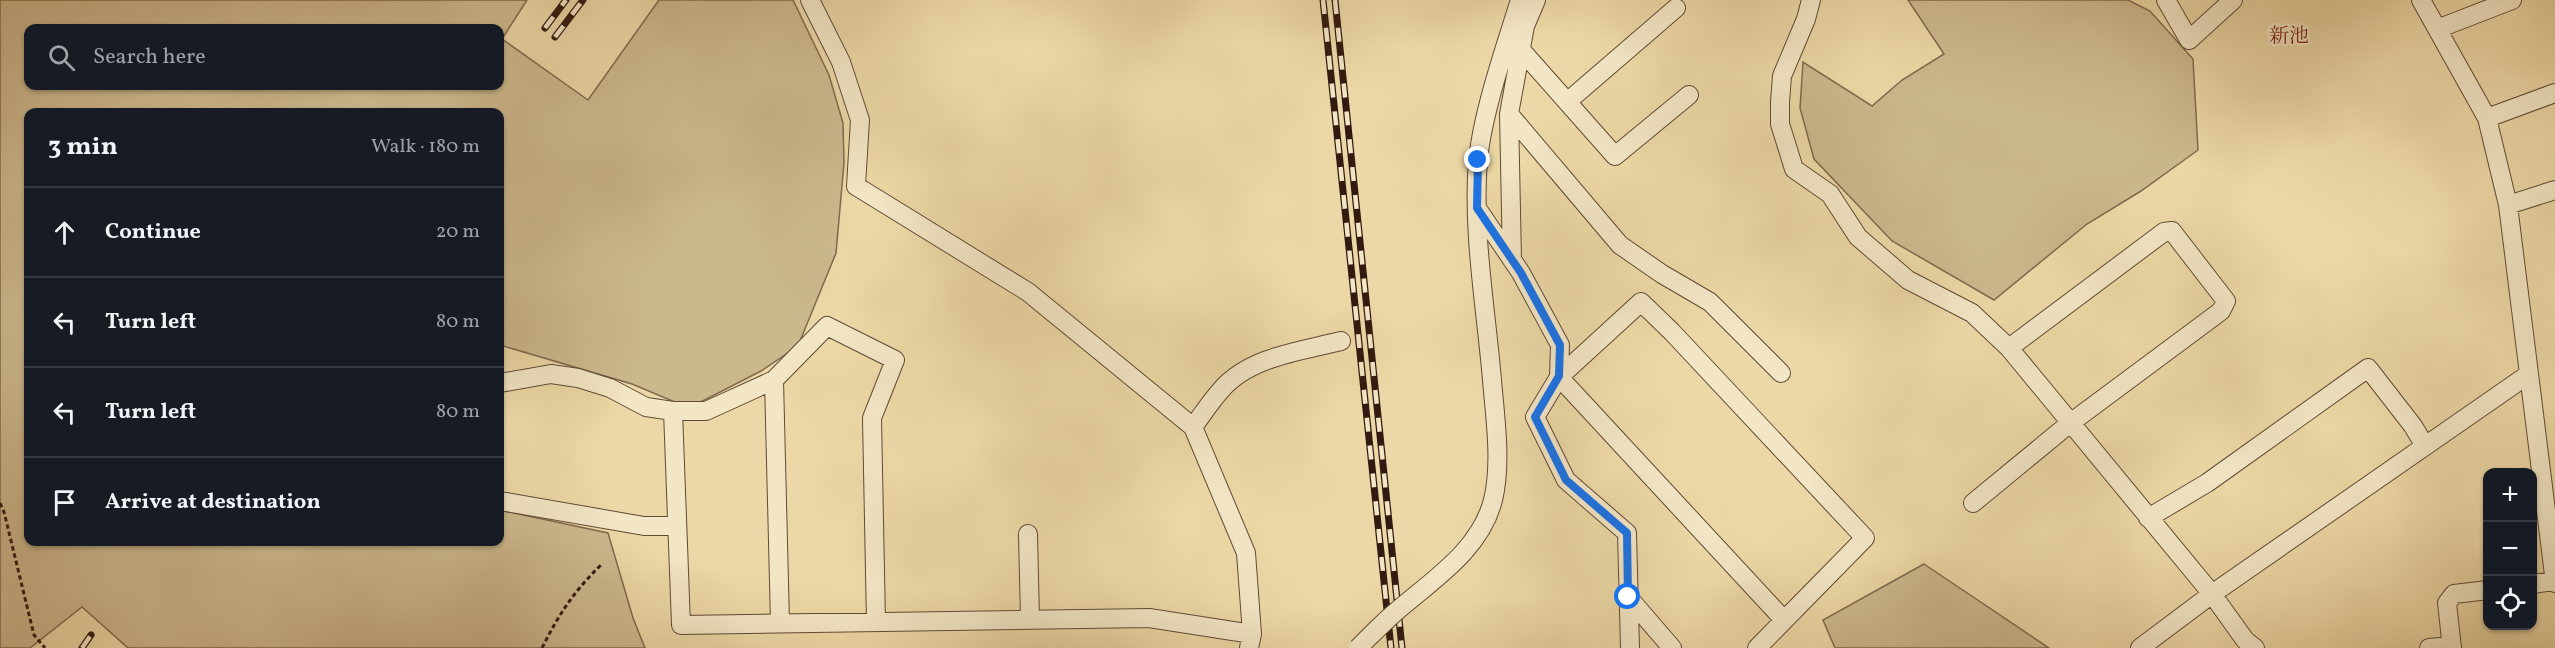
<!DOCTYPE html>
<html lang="en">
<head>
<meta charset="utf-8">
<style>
  :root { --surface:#171b24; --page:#20242c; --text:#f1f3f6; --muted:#9ea1a6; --line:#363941 }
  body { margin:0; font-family:Vollkorn,"Noto Serif JP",serif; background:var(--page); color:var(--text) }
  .controls { position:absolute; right:18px; bottom:18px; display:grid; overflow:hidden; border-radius:12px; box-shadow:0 2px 4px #0004 }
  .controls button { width:54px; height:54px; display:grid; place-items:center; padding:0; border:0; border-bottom:2px solid var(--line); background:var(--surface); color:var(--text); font:30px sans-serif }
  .stop { position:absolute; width:18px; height:18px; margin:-14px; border:4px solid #1a73e8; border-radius:50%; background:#fff }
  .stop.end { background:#1a73e8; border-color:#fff; box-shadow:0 2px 6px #0008 }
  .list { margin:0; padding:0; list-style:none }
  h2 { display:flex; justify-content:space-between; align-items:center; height:78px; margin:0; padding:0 24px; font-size:26px }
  h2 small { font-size:20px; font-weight:400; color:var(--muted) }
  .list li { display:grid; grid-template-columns:39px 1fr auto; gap:18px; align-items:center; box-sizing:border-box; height:90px; padding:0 24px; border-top:2px solid var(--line) }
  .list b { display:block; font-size:22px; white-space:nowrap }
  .list em { font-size:20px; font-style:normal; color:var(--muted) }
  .icon { flex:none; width:33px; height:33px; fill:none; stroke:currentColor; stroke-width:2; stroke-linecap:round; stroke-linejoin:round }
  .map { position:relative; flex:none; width:2555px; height:648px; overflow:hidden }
  .search { position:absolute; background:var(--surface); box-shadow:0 2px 4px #0004; left:24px; top:24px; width:480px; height:66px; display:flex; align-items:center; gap:15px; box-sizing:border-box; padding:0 21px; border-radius:12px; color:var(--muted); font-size:22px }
  .panel { position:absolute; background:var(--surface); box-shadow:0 2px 4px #0004; left:24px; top:108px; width:480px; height:438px; border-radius:12px }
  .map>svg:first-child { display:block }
  .green { fill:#ccb88d; stroke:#7f694f; stroke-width:1.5; fill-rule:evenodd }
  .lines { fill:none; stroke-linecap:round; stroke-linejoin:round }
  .minor-casing { stroke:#604a36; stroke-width:20 }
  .path { stroke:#321a11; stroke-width:3; stroke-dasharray:4.5 3; stroke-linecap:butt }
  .minor { stroke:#f3e6c5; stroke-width:18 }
  .rail-casing { stroke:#321a11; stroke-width:7 }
  .rail { stroke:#f3e6c5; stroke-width:4.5; stroke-dasharray:14; stroke-linecap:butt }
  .minor-bridge-casing { stroke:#604a36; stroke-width:20; stroke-linecap:butt }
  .minor-bridge { stroke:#f3e6c5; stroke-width:18 }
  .route { stroke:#1a73e8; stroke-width:8 }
  .labels { text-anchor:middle; stroke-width:5; stroke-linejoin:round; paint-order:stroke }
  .quarter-label { font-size:20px; fill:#7a1f14; stroke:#f3e6c5 }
</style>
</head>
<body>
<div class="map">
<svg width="2555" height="648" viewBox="0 0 2555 648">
  <rect width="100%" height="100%" fill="#ecd8a6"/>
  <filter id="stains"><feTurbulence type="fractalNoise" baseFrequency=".00333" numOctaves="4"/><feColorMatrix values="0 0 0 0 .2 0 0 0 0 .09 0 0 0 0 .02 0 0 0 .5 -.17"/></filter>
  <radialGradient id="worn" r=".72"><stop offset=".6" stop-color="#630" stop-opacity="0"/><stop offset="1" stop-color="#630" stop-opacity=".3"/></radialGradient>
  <path class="green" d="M0 0H527L502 39 588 100 659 0H793L829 75 843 123 844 163 836 253 798 346 761 371 689 408 632 384 500 345V112H28V542H500V510L608 533 633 618 645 648H128L82 607 30 648H0ZM28 28H500V86H28Z
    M1908 0H2128L2150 11 2193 59 2198 150 2141 191 2087 224 1994 300 1892 241 1814 159 1800 108 1803 62 1872 106 1902 80 1944 54Z
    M1924 564 2049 648H1835L1823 620Z"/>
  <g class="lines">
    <defs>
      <path id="minor" d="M810 0 841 62 860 120 856 186 1028 292 1193 427 1246 553 1252 634 1249 648
        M1811 0 1806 19 1782 76 1780 102V124L1794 169 1830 194 1858 237 1908 280 1972 313 2009 348 2212 594 2245 640 2255 648
        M2166 0 2189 40 2233 0
        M2421 0 2487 118 2508 205 2555 583
        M2437 29 2512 0
        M1522 51 1615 156 1689 95
        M1567 102 1676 8
        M1509 114 1620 245 1662 274 1710 302 1781 373
        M2487 118 2555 93
        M2508 205 2555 190
        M1477 208 1521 273 1560 345 1559 377 1784 620
        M1512 260 1509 114 1525 26 1536 0
        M774 380 780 623
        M1492 380C1486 309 1472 231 1478 160 1483 111 1505 48 1520 0
        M500 383 551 374 578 378 610 388 646 407 673 411H706L774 380 827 326 895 360 872 418 876 622
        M673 411 681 625 1149 618 1252 634
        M1193 427C1202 415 1211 401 1221 390 1249 357 1301 351 1341 341
        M500 501 644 526H677
        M1973 503 2069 424 2221 311 2226 301 2172 231 2164 232 2009 348
        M2148 518 2207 483 2368 368 2413 426 2425 446
        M1028 534 1030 620
        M2532 584 2555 581
        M1628 597 1672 648
        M1630 648 1627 533 1566 480 1535 417 1559 377 1641 302 1672 332 1865 538 1757 648
        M2140 648 2212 594 2529 374
        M2429 648 2452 646
        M2452 648 2447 603 2454 594 2488 590"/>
    </defs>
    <use href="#minor" class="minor-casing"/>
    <path class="path" d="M0 503 4 512 34 635 45 648
      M542 648C559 614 574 591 602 564"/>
    <use href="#minor" class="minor"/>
    <defs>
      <path id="rail" d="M1323 0 1391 648
        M1335 0 1402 648
        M545 28 566 0
        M555 37 583 0
        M82 648 91 635"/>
    </defs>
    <use href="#rail" class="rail-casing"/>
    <use href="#rail" class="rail"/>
    <defs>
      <path id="minor-bridge" d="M1358 648C1369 637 1380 626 1391 616 1429 582 1480 552 1493 500 1502 464 1495 416 1492 380"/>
    </defs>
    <use href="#minor-bridge" class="minor-bridge-casing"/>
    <use href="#minor-bridge" class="minor-bridge"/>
  </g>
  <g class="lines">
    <path class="route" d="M1478 160 1477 208 1521 273 1560 345 1559 376 1535 417 1566 480 1627 533 1628 597"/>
  </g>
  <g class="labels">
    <g class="quarter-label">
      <text x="2289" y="42">新池</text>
    </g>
  </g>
  <rect width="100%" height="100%" filter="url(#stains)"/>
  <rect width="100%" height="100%" fill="url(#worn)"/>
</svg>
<div class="controls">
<button>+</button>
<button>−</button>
<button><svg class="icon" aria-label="locate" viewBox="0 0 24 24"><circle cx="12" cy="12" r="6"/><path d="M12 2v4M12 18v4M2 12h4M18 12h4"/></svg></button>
</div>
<div class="stop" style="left:1628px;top:597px"></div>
<div class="stop end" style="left:1478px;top:160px"></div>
<div class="search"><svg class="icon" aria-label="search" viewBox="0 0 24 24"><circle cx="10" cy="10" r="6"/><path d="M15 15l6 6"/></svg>Search here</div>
<section class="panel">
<h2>3 min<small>Walk · 180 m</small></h2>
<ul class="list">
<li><svg class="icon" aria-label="ahead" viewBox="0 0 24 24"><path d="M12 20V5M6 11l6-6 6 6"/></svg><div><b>Continue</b></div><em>20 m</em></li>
<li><svg class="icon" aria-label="left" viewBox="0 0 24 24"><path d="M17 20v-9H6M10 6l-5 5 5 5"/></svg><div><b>Turn left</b></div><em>80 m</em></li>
<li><svg class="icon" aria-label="left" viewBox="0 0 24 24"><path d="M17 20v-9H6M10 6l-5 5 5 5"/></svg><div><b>Turn left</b></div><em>80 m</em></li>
<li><svg class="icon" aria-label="arrive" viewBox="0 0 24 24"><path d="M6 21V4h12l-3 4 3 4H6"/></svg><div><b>Arrive at destination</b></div></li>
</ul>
</section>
</div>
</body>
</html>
